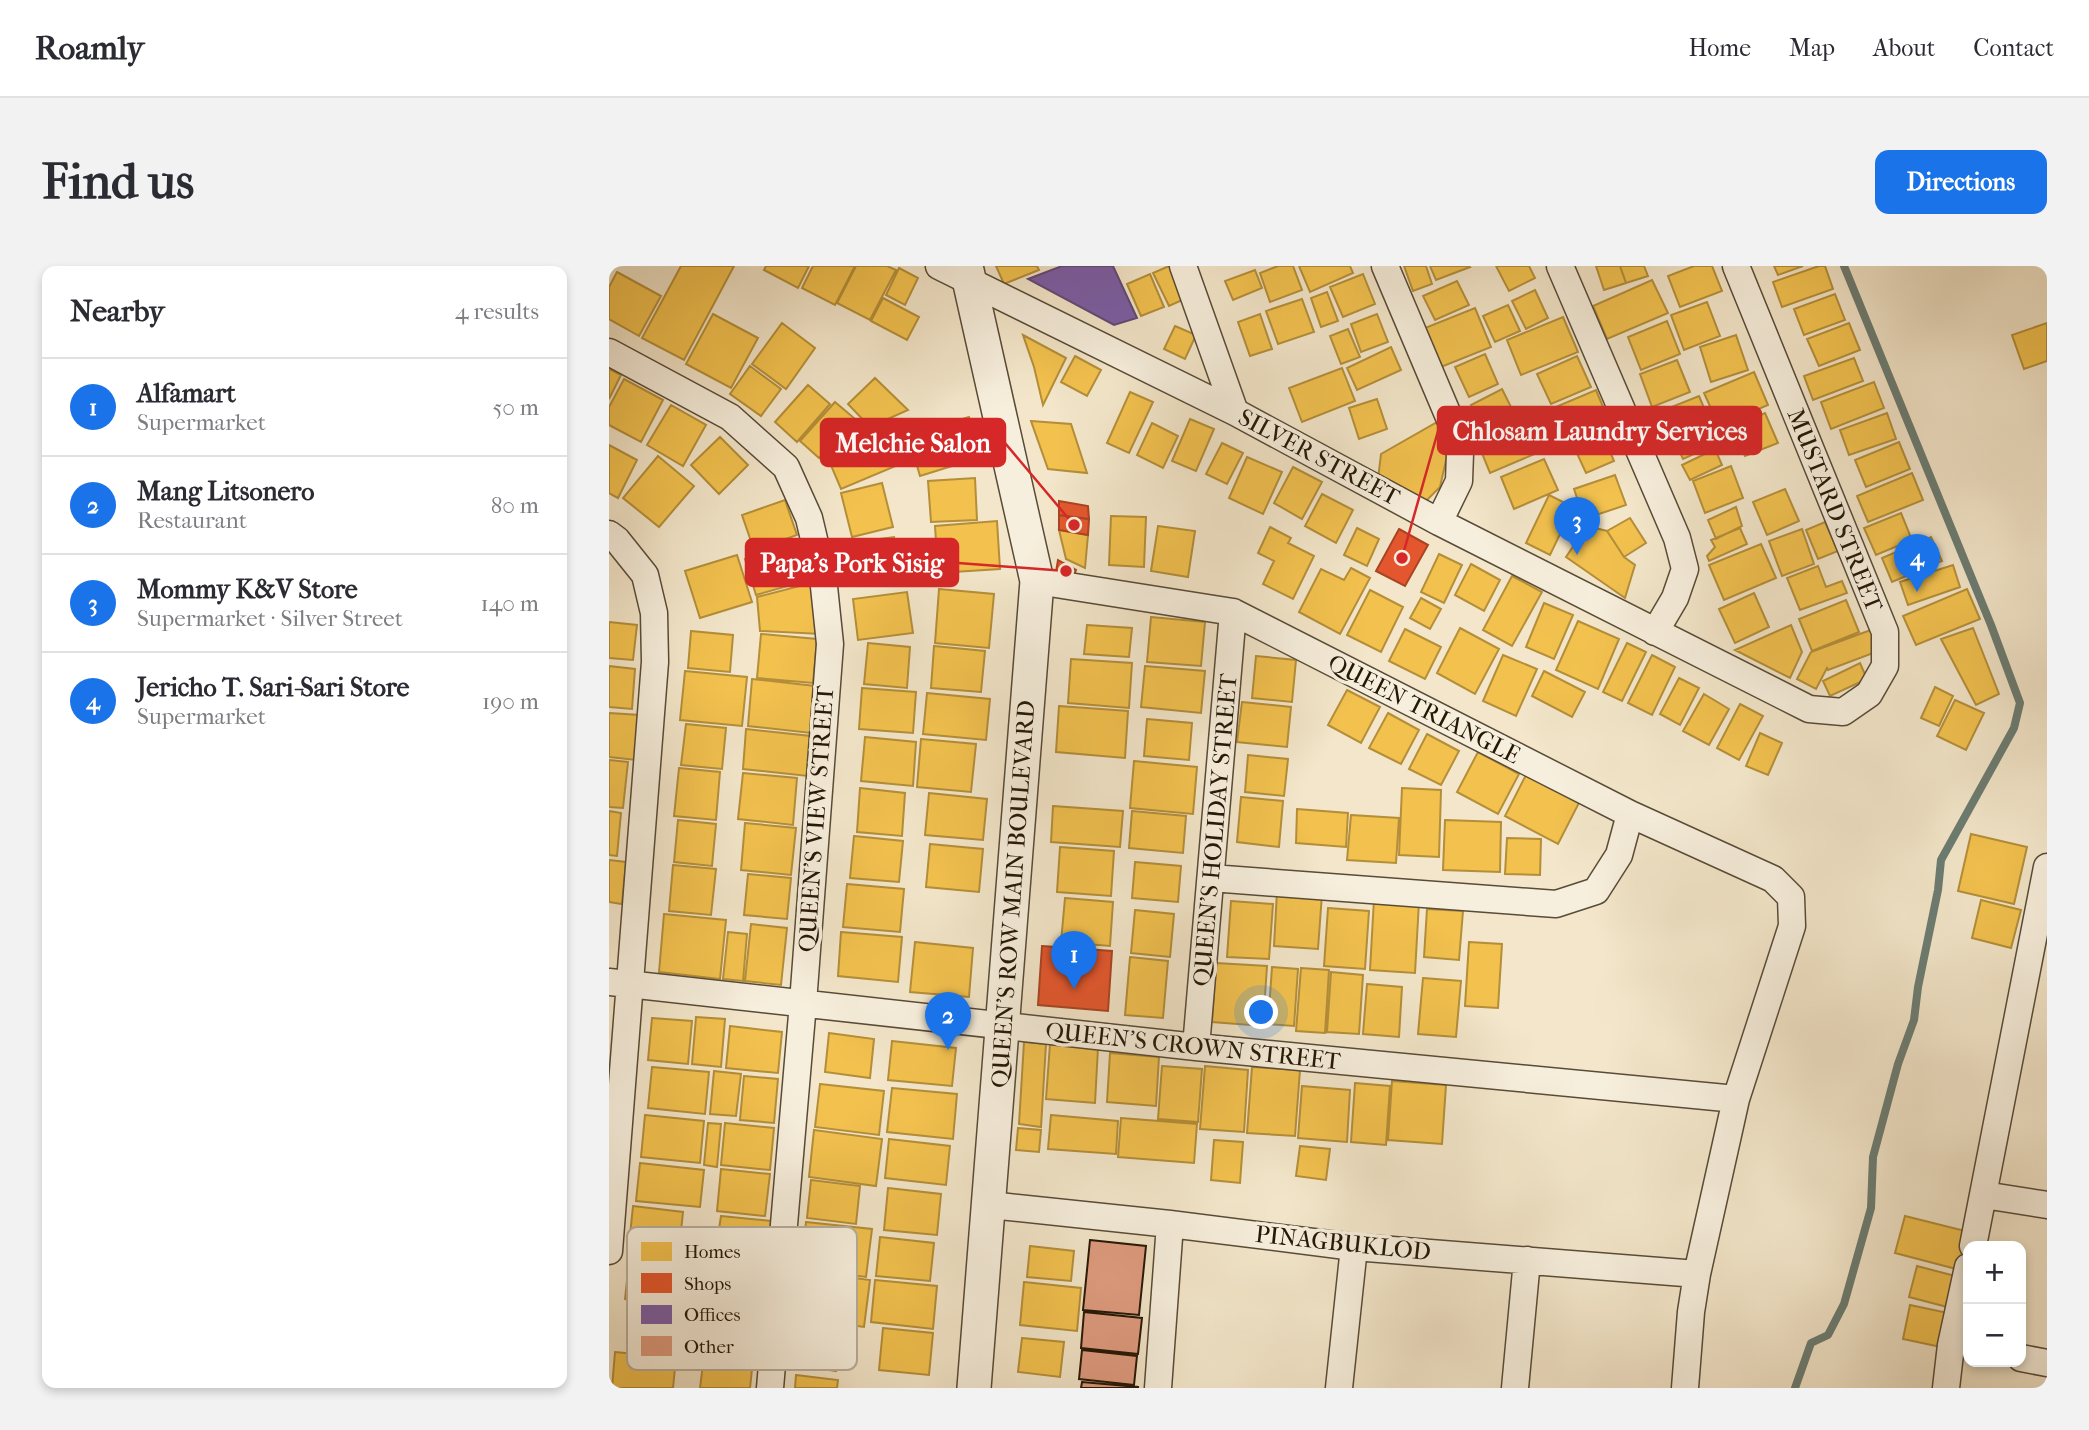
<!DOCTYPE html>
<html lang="en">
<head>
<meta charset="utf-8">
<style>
  :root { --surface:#fff; --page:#f2f2f3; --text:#2b2b33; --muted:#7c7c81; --line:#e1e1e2; --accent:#1a73e8 }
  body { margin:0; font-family:"IM FELL French Canon",serif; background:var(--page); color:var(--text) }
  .controls { position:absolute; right:21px; bottom:21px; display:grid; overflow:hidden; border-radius:14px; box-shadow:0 4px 10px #0003 }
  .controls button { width:63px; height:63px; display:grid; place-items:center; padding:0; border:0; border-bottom:2px solid var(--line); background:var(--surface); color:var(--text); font:35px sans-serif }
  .you { position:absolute; left:653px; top:747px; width:24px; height:24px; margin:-18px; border:5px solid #fff; border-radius:50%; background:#1a73e8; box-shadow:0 0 0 10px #1a73e833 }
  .badge { display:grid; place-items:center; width:46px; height:46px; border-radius:50%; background:var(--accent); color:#fff; font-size:23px; font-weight:700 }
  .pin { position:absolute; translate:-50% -58px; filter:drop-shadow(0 2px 4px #0008) }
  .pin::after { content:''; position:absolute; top:37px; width:24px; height:21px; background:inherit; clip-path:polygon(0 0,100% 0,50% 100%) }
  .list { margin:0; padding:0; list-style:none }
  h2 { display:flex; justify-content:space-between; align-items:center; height:91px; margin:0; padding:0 28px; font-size:30px }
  h2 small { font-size:23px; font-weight:400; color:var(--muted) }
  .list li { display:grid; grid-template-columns:46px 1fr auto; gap:21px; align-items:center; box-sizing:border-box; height:98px; padding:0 28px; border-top:2px solid var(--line) }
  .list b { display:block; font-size:26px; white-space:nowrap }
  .list p { margin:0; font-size:23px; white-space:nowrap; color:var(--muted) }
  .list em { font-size:23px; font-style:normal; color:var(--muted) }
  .map { position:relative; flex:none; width:1438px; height:1122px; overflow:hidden; border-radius:14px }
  header { display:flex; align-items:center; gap:42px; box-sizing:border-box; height:98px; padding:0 35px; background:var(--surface); border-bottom:2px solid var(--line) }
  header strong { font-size:33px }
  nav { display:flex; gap:38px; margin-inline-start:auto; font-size:24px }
  .intro { display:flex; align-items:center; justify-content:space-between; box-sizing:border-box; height:168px; padding:0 42px }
  h1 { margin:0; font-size:49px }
  .button { padding:18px 32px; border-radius:14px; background:var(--accent); color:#fff; font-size:24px; font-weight:700 }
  main { display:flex; gap:42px; padding:0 42px }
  aside { flex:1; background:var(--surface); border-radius:14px; box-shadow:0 4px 10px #0003 }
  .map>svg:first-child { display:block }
  .homes { fill:#f2c14e; stroke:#b48e38; stroke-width:2 }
  .shops { fill:#e4572e; stroke:#a42; stroke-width:2 }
  .offices { fill:#7b5ea7; stroke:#614977; stroke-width:2 }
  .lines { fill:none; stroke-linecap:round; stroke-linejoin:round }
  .stream { stroke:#6b7c72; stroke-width:8 }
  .building { fill:#df9b7f; stroke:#241706; stroke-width:2 }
  .minor-casing { stroke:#584b37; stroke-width:29 }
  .tertiary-casing { stroke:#584b37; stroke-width:36 }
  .minor { stroke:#f7efdd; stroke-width:26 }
  .tertiary { stroke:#f7efdd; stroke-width:33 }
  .labels { text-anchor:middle; stroke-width:7; stroke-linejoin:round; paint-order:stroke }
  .street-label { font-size:24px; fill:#241706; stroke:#f7efdd }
  .key { fill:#f7efdd; stroke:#b8ae9c; stroke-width:2 }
  .key-label { font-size:19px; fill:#241706 }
  .leader { fill:none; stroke:#d62828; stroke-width:2.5 }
  .callout-dot { fill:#d62828; stroke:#f7efdd; stroke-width:2.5 }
  .callout { fill:#d62828; stroke:#d62828; stroke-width:2.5 }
  .callout-label { font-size:26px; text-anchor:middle; font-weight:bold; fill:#fff }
</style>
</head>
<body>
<header>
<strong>Roamly</strong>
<nav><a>Home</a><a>Map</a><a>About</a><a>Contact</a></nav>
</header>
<div class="intro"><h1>Find us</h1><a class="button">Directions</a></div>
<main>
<aside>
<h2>Nearby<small>4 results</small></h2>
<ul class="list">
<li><span class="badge">1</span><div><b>Alfamart</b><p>Supermarket</p></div><em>50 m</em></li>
<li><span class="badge">2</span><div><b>Mang Litsonero</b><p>Restaurant</p></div><em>80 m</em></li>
<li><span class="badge">3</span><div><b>Mommy K&amp;V Store</b><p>Supermarket · Silver Street</p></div><em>140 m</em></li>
<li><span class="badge">4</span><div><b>Jericho T. Sari-Sari Store</b><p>Supermarket</p></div><em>190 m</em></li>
</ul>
</aside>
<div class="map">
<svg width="1438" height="1122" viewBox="0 0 1438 1122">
  <rect width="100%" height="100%" fill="#f3e6ca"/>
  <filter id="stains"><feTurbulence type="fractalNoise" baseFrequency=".00286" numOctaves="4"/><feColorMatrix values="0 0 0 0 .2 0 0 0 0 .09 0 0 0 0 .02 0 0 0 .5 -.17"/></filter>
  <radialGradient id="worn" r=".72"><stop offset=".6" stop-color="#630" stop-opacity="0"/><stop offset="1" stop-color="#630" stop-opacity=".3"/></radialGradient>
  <path class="homes" d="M72 0H125L75 94 33 72Z
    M157 0H200L189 22 155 4Z
    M204 0H246L226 39 193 22Z
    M247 0H278L287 4 261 54 228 37Z
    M387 0H428L430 4 395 18Z
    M560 0H565L580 31 560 40 544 7Z
    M669 0H684L693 24 661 36 651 7Z
    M690 0H741L744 7 701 26Z
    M795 0H817L823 18 804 25Z
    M821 0H860L861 1 827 14Z
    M887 0H920L926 12 900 25Z
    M987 0H1011L1017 17 995 24Z
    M1011 0H1035L1039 10 1017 17Z
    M1085 0H1103L1113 25 1071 41 1059 10Z
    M1165 0H1194L1169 9Z
    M1210 0H1216L1224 23 1173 41 1164 16Z
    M290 2 309 12 296 39 277 29Z
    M646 4 653 22 624 34 616 15Z
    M8 6 52 30 30 70 0 53V21Z
    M541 8 555 41 532 50 518 18Z
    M754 8 766 38 734 51 721 21Z
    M1043 14 1059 47 998 73 984 40Z
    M848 15 860 39 826 54 814 30Z
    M926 24 939 52 917 63 903 35Z
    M718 26 729 55 712 61 702 32Z
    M1226 28 1236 54 1195 69 1185 43Z
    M274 32 310 51 298 74 262 55Z
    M693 33 705 66 669 78 657 45Z
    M1098 36 1111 70 1075 84 1062 49Z
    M899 39 911 65 886 76 874 50Z
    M866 42 882 81 832 101 816 62Z
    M104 48 149 72 122 122 77 98Z
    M651 48 663 83 641 90 629 56Z
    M768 48 779 76 752 86 742 58Z
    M954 51 969 86 912 109 898 74Z
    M1058 55 1071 88 1032 104 1019 71Z
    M173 57 206 82 177 123 143 98Z
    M1240 57 1251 84 1210 100 1198 73Z
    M1438 57V95L1415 103 1403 69Z
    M566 60 587 69 576 93 555 83Z
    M739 63 751 91 732 98 721 70Z
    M414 69 457 92 434 139 425 101Z
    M1127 69 1139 104 1102 116 1091 81Z
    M782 81 792 104 748 124 738 102Z
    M876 88 889 118 860 131 846 101Z
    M466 90 492 104 478 130 452 116Z
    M968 90 982 121 942 138 928 108Z
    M1245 92 1254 115 1204 134 1195 110Z
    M1068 94 1081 126 1043 141 1031 108Z
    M141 100 172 123 152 150 121 128Z
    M733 102 746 135 693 156 680 122Z
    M0 103 12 109 0 133Z
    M1145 106 1159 139 1110 160 1095 127Z
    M266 112 299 144 261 161 239 138Z
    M15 113 54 134 32 176 0 159V141Z
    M1265 116 1275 142 1222 163 1212 136Z
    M199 119 221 138 188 176 166 156Z
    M893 123 907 151 875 166 862 139Z
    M987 124 1002 160 945 183 930 148Z
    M521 126 544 136 520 187 498 177Z
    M1090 130 1103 161 1068 175 1055 144Z
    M768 133 778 163 750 173 740 142Z
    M226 136 245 152 210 192 191 175Z
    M62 139 97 159 74 200 38 179Z
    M1156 147 1169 177 1136 190 1123 161Z
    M1278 147 1287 173 1240 189 1231 164Z
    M360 151 372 191 311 210 299 169Z
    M921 152 935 184 881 207 868 175Z
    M581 153 605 163 587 205 563 195Z
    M422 155 462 158 478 207 439 203Z
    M830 155 840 181 831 221 815 237 769 213 772 188Z
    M543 157 569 170 554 202 528 189Z
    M1098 164 1105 179 1074 193 1067 178Z
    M275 166 289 199 232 223 218 190Z
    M994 169 1005 195 977 207 965 181Z
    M111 171 139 199 110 228 82 199Z
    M1290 176 1301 203 1257 221 1246 194Z
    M613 177 634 187 618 218 597 208Z
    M0 179 28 194 9 232 0 227Z
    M1106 183 1113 199 1081 214 1073 199Z
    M49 190 85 220 50 261 14 232Z
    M638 191 673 206 654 248 620 232Z
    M935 193 949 224 905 243 892 211Z
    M1122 200 1134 232 1096 247 1084 215Z
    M684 201 713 216 693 253 665 237Z
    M1303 207 1314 234 1259 256 1248 230Z
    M1006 209 1017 239 975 253 965 223Z
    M366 212 368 254 322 256 319 215Z
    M273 217 284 261 243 271 232 227Z
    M1176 223 1190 255 1158 269 1144 236Z
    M713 228 744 244 727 277 696 260Z
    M940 229 964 241 941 289 917 277Z
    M176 234 188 269 145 284 133 249Z
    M1127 241 1133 260 1107 273 1099 254Z
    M1292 247 1303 274 1267 289 1255 262Z
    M502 250 537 251 535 301 500 299Z
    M1021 252 1037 277 1015 291 998 265Z
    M388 255 391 303 329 307 326 260Z
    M1216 256 1229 285 1209 293 1197 264Z
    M549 260 586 265 579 311 542 305Z
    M978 260 998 265 1015 291 1026 299 1016 332 957 291Z
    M661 261 682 272 679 277 705 290 684 333 654 318 665 295 649 287Z
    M748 262 770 273 758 300 735 289Z
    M1131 262 1138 278 1100 295 1098 290 1106 281 1102 274Z
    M1193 263 1205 298 1173 310 1160 275Z
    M450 264 479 269 476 302 457 293Z
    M285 271 291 315 253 320 247 276Z
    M1322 271 1333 295 1283 316 1273 292Z
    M192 278 203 313 147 329 136 293Z
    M1152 278 1167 312 1115 334 1100 299Z
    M830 288 853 299 835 337 812 326Z
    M128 289 143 336 91 352 76 305Z
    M862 298 891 314 875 345 846 329Z
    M1344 299 1351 321 1299 339 1291 316Z
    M1209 300 1217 321 1233 315 1238 327 1191 344 1178 312Z
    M742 302 761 312 731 368 690 346 712 303 735 314Z
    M903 310 933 326 903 380 874 364Z
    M206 316 212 368 151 365 148 331Z
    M330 323 385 328 380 382 326 377Z
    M1358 323 1371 353 1307 379 1294 350Z
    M761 324 794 341 772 386 738 369Z
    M298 326 304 367 249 374 244 333Z
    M1145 327 1160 361 1126 377 1110 343Z
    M812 332 832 343 821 363 801 352Z
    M1237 334 1250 366 1203 385 1190 353Z
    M935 337 964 349 945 393 917 381Z
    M542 351 596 356 592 400 538 396Z
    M969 355 1010 373 989 423 947 404Z
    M0 356 28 359 24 394 0 392Z
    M478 359 523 362 520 391 475 388Z
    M1182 359 1193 386 1181 412 1126 384Z
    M851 362 890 383 866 428 828 407Z
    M1267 362 1275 383 1219 404 1218 402 1207 423 1188 413 1202 386Z
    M1364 362 1390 428 1367 439 1332 373Z
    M796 363 832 381 816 413 780 395Z
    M82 365 124 369 121 406 79 402Z
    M152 368 208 373 204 417 148 412Z
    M259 377 301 381 298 422 255 418Z
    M1018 377 1037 386 1013 435 994 426Z
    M325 380 376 385 372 426 322 422Z
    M894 389 928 403 907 450 874 435Z
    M1043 389 1066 401 1043 449 1019 437Z
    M647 390 687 394 683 436 643 432Z
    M462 393 523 397 520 442 459 437Z
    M1251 397 1258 413 1221 430 1214 415Z
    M0 400 26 403 23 443 0 441Z
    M536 400 596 405 592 447 532 441Z
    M76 405 138 411 133 460 71 454Z
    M935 405 976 426 963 451 923 430Z
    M1070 412 1090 422 1071 459 1051 448Z
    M143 413 206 420 202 467 139 460Z
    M1326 421 1344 430 1330 460 1312 452Z
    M253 422 307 426 304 467 250 463Z
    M738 424 771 441 752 477 719 459Z
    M318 427 381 433 377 474 314 468Z
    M1095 428 1120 443 1100 479 1074 465Z
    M1346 434 1375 447 1357 484 1328 470Z
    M633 436 682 441 678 481 628 476Z
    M1131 438 1154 450 1130 494 1108 482Z
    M450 440 519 445 516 492 447 486Z
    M0 447 31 449 27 494 0 491Z
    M779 447 810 464 792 498 760 482Z
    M538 453 583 457 580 494 535 490Z
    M77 458 117 462 113 503 72 499Z
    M137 463 202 470 199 510 134 503Z
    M1151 467 1173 477 1159 509 1137 500Z
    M818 468 850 485 832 519 800 503Z
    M256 471 307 476 304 520 252 515Z
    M312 473 367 478 362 526 308 521Z
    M869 486 910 508 889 548 848 526Z
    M639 489 679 493 675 530 636 526Z
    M0 494 19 496 14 542 0 541Z
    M525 495 588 501 584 548 521 542Z
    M70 502 111 506 107 554 65 550Z
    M920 503 973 531 949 578 896 550Z
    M134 507 188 512 184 559 129 553Z
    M251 522 296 527 293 570 248 566Z
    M793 522 832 524 830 591 790 589Z
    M320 527 378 533 374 574 316 569Z
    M632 531 674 535 670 581 628 576Z
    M444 540 514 545 511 581 442 576Z
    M688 543 739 547 737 581 687 577Z
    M0 545 12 547 8 590 0 589Z
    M523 545 577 550 574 587 520 582Z
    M742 549 790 552 787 597 738 594Z
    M69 554 107 558 103 600 65 596Z
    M836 554 892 556 891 606 834 604Z
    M136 557 187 562 182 609 132 604Z
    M1362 568 1418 581 1405 638 1349 625Z
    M245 570 294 575 290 616 241 612Z
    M898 572 932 573 931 609 896 608Z
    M321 578 374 583 370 626 317 621Z
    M451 581 505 585 502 630 448 626Z
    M0 594 17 596 13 638 0 636Z
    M526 596 572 600 569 636 523 632Z
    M64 599 107 603 102 649 60 645Z
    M139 608 182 612 178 653 135 649Z
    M238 618 295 623 291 666 234 661Z
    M668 625 713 628 709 683 665 680Z
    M456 632 504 636 501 680 452 676Z
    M765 633 810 636 806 707 761 704Z
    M1372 634 1412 644 1402 682 1363 672Z
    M622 635 664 638 660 693 618 691Z
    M719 642 760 645 756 703 715 700Z
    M818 643 854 645 850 694 815 691Z
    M526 644 565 648 561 691 522 687Z
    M55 648 117 654 111 713 50 706Z
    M142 658 178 662 172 719 136 715Z
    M119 666 138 668 134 715 114 713Z
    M232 666 293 671 289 716 229 710Z
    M306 676 364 682 360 731 301 726Z
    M860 676 893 678 889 742 856 740Z
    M521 691 559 695 554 752 516 749Z
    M607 697 658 700 654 760 603 756Z
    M663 701 689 703 685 760 659 758Z
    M692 702 720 704 716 767 687 765Z
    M722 706 754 709 750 768 718 766Z
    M814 712 852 715 847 771 809 768Z
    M758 718 793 721 790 771 754 768Z
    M87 751 116 753 112 801 83 798Z
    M43 752 83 755 79 798 39 794Z
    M121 760 173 766 169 807 117 802Z
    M220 767 265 773 261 812 216 806Z
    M283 775 347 782 343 820 279 814Z
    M415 776 437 778 432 861 410 858Z
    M441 778 489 782 486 837 437 833Z
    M501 787 550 791 547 840 498 836Z
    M553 800 593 803 589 856 549 853Z
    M596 800 639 804 635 866 591 863Z
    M43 801 100 806 96 848 39 842Z
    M643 801 691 804 686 870 638 867Z
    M105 805 132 808 127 850 101 848Z
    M135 810 169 813 165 857 131 854Z
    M783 815 837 819 833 878 779 874Z
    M746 817 781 820 777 879 742 876Z
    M211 818 275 825 270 869 206 861Z
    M693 820 741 824 738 876 689 872Z
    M283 822 348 828 344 873 278 866Z
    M36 849 95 855 91 897 32 891Z
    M442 849 509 855 507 888 439 883Z
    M512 852 588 858 585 897 509 891Z
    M99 857 112 858 108 901 95 899Z
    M116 857 165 862 161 904 112 899Z
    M409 862 432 864 430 886 407 884Z
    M205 864 273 873 267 920 200 911Z
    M280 873 341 880 337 919 276 912Z
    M605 874 634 876 631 917 602 914Z
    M691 880 721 883 717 914 687 910Z
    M31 897 95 904 91 941 27 935Z
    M112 903 161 908 156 950 108 945Z
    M202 914 251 920 247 958 198 952Z
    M279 922 332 928 328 969 275 964Z
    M24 940 74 946 69 994 19 988Z
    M112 950 162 955 157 1003 90 995 93 961 110 963Z
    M1296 950 1360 966 1351 1004 1286 987Z
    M197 956 263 963 257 1011 192 1003Z
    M271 971 325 977 321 1015 267 1010Z
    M421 980 465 985 462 1015 418 1011Z
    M20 996 66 1001 63 1037 16 1033Z
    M1308 1000 1350 1011 1342 1042 1300 1031Z
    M230 1010 261 1014 255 1061 225 1057Z
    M266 1014 328 1020 324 1063 262 1056Z
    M415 1016 472 1022 468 1065 411 1059Z
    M1301 1039 1339 1047 1332 1081 1294 1073Z
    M274 1062 324 1067 320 1109 270 1104Z
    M198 1063 231 1067 227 1105 194 1100Z
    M413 1072 455 1076 451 1111 409 1106Z
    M6 1086 67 1092 64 1122H3Z
    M94 1098 143 1103 141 1122H91Z
    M187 1109 229 1114 228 1122H186Z"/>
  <path class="shops" d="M450 235 479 240 480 253 450 249Z
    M450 249 480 253 479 269 450 264Z
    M790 263 819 279 796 320 767 305Z
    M449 294 467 304 463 314 447 306Z
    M433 680 503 685 499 745 429 739Z"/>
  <path class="offices" d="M453 0H504L528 52 505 59 419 13Z"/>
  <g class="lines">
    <path class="stream" d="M1186 1122 1202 1077 1219 1069 1235 1038 1262 942 1264 891 1289 798 1305 754 1309 721 1329 624 1332 594 1405 462 1411 437 1382 359 1235 0"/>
  </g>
  <path class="building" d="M481 974 537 980 530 1049 474 1044Z
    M475 1046 533 1052 529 1088 472 1082Z
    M473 1084 528 1090 525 1119 470 1113Z
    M473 1116 529 1121V1122H472Z"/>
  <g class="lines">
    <defs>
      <path id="minor" d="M330 0 626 146 830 256 1200 443 1234 446 1260 428 1276 400V366L1127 0
        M574 0 626 146
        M776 0 845 163 851 187 850 215 830 256
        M951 0 1068 272 1076 303 1066 332 1046 366
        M0 86 121 151 177 201 200 252 214 311 221 378 194 737 161 1122
        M0 268 8 274 36 309 45 347 46 396 0 985
        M428 315 624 346 1021 548 1164 613 1182 631 1183 660 1127 833 1088 1008 1082 1046 1076 1122
        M602 612 947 638 987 625 1010 589 1021 548
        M0 716 587 781 1127 833
        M587 781 624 346
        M1375 929 1438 939
        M381 939 561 958 745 981 1088 1008
        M1364 980 1438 601
        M1412 1092 1438 1097
        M549 1122 561 958
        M730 1122 745 981
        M906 1122 918 994
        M1337 1122 1342 1079 1359 1001"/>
      <path id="tertiary" d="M357 0 428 315 365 1122"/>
    </defs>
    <use href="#minor" class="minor-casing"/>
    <use href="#tertiary" class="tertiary-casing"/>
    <use href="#minor" class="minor"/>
    <use href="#tertiary" class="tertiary"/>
  </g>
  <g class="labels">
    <g class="street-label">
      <text transform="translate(710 191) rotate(28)" y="8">SILVER STREET</text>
      <text transform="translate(1226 244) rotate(68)" y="8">MUSTARD STREET</text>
      <text transform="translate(815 443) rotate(27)" y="8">QUEEN TRIANGLE</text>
      <text transform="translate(207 553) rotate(-86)" y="8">QUEEN'S VIEW STREET</text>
      <text transform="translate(606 564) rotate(-85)" y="8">QUEEN'S HOLIDAY STREET</text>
      <text transform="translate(404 628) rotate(-86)" y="8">QUEEN'S ROW MAIN BOULEVARD</text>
      <text transform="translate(584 780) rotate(6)" y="8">QUEEN'S CROWN STREET</text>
      <text transform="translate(734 977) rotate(6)" y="8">PINAGBUKLOD</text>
    </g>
  </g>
  <rect x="18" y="961" width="230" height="143" rx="10" class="key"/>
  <rect x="32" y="976" width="31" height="19" fill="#f2c14e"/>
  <rect x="32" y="1007" width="31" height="20" fill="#e4572e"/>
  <rect x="32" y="1039" width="31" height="19" fill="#7b5ea7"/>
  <rect x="32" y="1070" width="31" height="20" fill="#df9b7f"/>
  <g class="key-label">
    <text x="75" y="992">Homes</text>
    <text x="75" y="1024">Shops</text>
    <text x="75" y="1055">Offices</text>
    <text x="75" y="1087">Other</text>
  </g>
  <path class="leader" d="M793 292L829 165M465 259L396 177M457 305L349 297"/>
  <g class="callout-dot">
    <circle cx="793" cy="292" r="7"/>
    <circle cx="465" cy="259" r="7"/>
    <circle cx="457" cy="305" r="7"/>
  </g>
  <g class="callout">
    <rect x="829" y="141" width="323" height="47" rx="7"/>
    <rect x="212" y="153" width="184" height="47" rx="7"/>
    <rect x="137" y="273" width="212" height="47" rx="7"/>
  </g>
  <g class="callout-label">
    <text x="991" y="174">Chlosam Laundry Services</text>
    <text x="304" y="186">Melchie Salon</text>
    <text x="243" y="306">Papa's Pork Sisig</text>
  </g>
  <rect width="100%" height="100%" filter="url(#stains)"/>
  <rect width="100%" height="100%" fill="url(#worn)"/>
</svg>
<div class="controls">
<button>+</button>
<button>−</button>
</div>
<div class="you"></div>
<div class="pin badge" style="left:465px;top:723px">1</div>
<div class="pin badge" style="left:339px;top:784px">2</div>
<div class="pin badge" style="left:968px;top:289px">3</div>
<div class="pin badge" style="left:1308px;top:326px">4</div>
</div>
</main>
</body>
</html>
